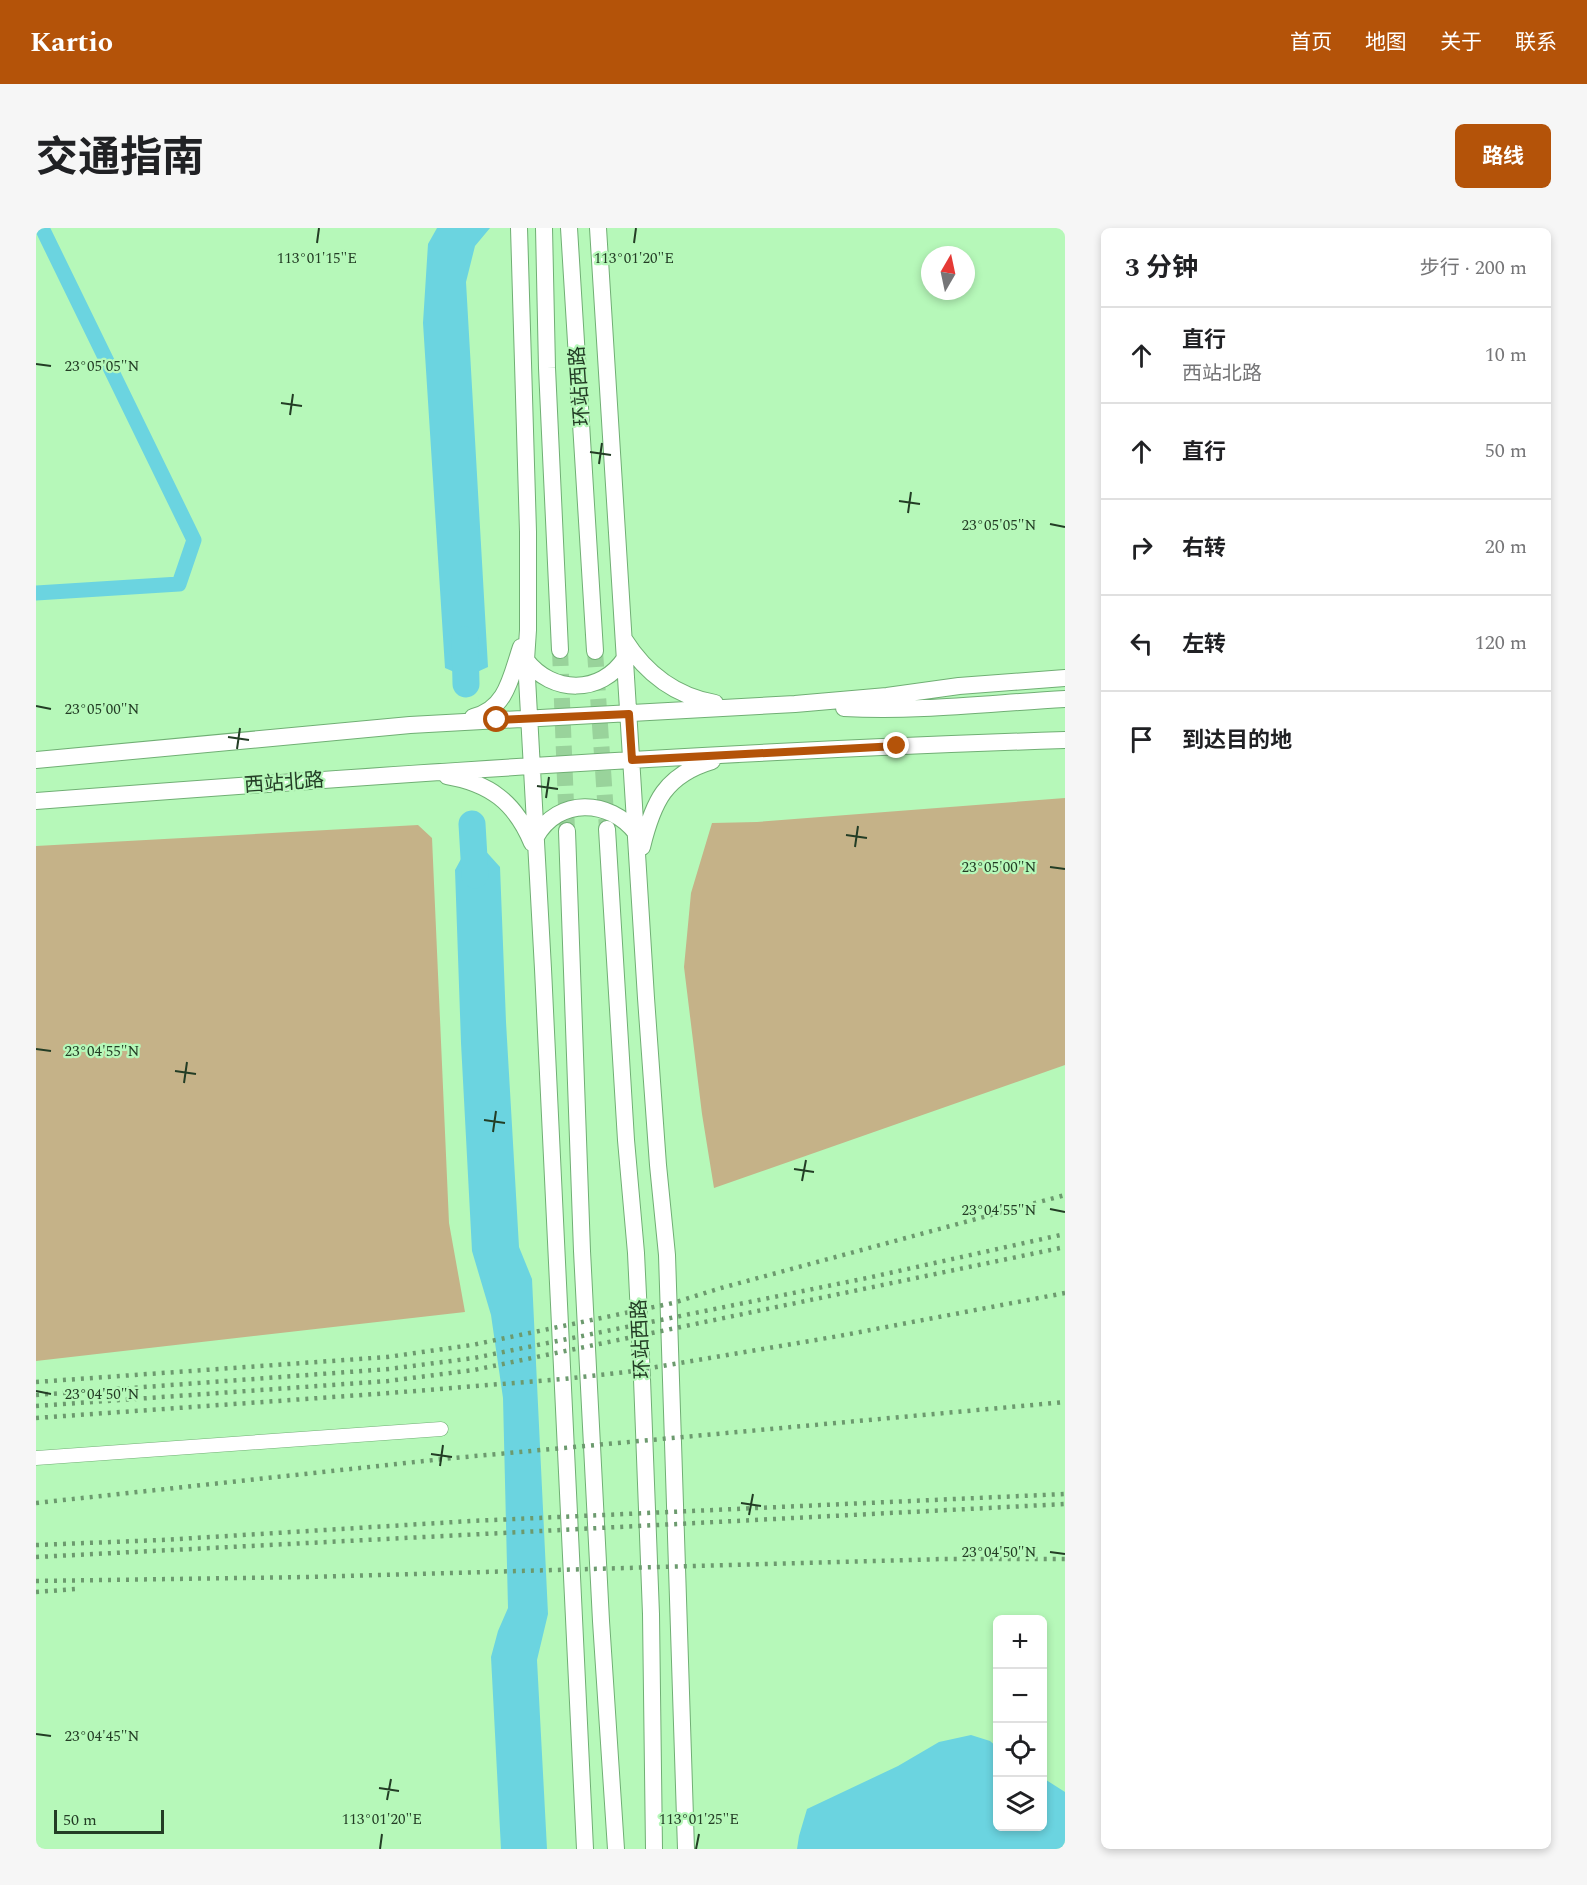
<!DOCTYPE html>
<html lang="zh">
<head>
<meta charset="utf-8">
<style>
  :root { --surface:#fff; --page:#f6f6f6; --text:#202124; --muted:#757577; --line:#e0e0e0; --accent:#b45309 }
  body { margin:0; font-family:Spectral,"Noto Sans SC",serif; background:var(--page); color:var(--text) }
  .controls { position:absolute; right:18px; bottom:18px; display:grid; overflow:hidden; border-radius:9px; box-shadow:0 3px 9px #0003 }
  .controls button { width:54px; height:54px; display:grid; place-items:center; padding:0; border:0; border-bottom:2px solid var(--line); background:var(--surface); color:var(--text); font:30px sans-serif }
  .compass { position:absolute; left:885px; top:18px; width:54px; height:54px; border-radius:50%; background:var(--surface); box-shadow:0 3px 9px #0003; rotate:9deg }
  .scale { position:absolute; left:18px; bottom:15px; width:110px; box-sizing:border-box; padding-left:6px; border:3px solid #233d25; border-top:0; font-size:16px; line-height:21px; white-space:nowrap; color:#233d25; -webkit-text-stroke:4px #b6f8b9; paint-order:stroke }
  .stop { position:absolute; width:18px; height:18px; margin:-14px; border:4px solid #b45309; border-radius:50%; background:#fff }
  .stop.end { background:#b45309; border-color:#fff; box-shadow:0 2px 6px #0008 }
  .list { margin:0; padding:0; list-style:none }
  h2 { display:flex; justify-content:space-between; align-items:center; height:78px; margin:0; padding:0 24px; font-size:26px }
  h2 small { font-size:20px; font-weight:400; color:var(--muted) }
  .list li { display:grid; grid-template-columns:39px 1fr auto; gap:18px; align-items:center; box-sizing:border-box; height:96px; padding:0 24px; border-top:2px solid var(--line) }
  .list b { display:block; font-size:22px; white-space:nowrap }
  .list p { margin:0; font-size:20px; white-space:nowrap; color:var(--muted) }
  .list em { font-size:20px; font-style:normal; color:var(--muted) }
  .icon { flex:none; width:33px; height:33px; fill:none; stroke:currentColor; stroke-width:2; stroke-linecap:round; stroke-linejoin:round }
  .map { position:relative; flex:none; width:1029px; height:1621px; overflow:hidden; border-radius:9px }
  header { display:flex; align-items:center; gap:36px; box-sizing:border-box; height:84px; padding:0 30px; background:var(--accent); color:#fff }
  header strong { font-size:28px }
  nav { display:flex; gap:33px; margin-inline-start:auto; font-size:21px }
  .intro { display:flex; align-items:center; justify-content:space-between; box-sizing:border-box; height:144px; padding:0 36px }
  h1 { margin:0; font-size:42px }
  .button { padding:15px 27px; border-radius:9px; background:var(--accent); color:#fff; font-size:21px; font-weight:700 }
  main { display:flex; gap:36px; padding:0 36px }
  aside { flex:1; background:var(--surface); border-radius:9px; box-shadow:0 3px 9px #0003 }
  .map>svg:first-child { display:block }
  .green { fill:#c5b288 }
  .water { fill:#6bd4e0 }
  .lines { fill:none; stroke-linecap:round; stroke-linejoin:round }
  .canal { stroke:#6bd4e0; stroke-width:15 }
  .river { stroke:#6bd4e0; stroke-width:27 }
  .secondary-tunnel { stroke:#99d39b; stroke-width:16; stroke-dasharray:16 8; stroke-linecap:butt }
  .tertiary-casing { stroke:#70af74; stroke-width:15 }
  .secondary-casing { stroke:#70af74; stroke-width:18 }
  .tertiary { stroke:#fff; stroke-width:14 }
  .secondary { stroke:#fff; stroke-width:16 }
  .rail { stroke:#6c9a6e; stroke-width:4.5; stroke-dasharray:3 6; stroke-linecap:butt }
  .route { stroke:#b45309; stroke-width:8 }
  .ticks { fill:none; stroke:#233d25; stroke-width:2 }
  .labels { text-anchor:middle; stroke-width:4.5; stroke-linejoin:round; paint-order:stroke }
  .street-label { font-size:20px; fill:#233d25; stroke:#b6f8b9 }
  .ticks-label { font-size:15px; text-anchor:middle; fill:#233d25; stroke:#b6f8b9; stroke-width:4.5; stroke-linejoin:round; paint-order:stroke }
</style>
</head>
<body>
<header>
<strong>Kartio</strong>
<nav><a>首页</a><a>地图</a><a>关于</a><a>联系</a></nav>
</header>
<div class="intro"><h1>交通指南</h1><a class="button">路线</a></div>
<main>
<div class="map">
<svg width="1029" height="1621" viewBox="0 0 1029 1621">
  <rect width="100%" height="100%" fill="#b6f8b9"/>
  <path class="green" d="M1029 570V837L678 960 666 886 648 739 655 665 676 595 721 594Z
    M382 597 396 610 413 995 429 1084 0 1133V618Z"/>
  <path class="water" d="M401 0H454L439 18 430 54 452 439 430 449 409 440 387 95 392 16Z
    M437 609 464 639 470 794 483 1019 496 1051 512 1386 501 1432 511 1621H465L455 1429 462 1403 472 1380 467 1170 455 1087 436 1023 425 815 419 642Z
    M935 1507 954 1513 961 1519 962 1598H1006L1007 1550 1029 1564V1621H761L763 1608 771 1581 862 1538 903 1514Z"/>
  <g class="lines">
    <path class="canal" d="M0 365 143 356 158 312 6 0"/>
    <path class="river" d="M429 412 430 456
      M436 596 439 647"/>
    <path class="secondary-tunnel" d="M524 422 531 603
      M559 423 571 601"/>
    <defs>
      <path id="tertiary" d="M0 1230 405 1201"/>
      <path id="secondary" d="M483 0 492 304V402L490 432 507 741 549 1621
        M508 0 511 140 524 422
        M533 0 559 423
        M562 0 610 770 622 937 631 1027 650 1621
        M588 411C610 446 639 468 679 475
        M490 432C516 466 565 467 589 430
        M808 480C882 484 955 475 1029 471
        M437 489C471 481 475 448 485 419
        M0 532 374 497 759 476 851 468 923 458 1029 450
        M411 548C453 555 479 574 496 615
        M0 573C343 547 685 523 1029 512
        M571 601 590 912 600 1025 606 1151 615 1386 618 1621
        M531 603 546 1023 565 1393 580 1621
        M500 609C522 569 574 571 600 605
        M606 619C617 574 629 547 676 533"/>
    </defs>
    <use href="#tertiary" class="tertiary-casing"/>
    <use href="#secondary" class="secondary-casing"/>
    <use href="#tertiary" class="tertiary"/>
    <use href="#secondary" class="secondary"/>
    <path class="rail" d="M0 1154 351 1129 436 1117 637 1075 685 1060 1029 967
      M0 1167 353 1141 438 1130 831 1050 1029 1006
      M0 1178 352 1153 438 1142 1029 1019
      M0 1190 354 1165 527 1151 591 1144 803 1108 1029 1065
      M0 1275 407 1231 1029 1174
      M0 1317 126 1312 435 1293 1029 1266
      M0 1329 1029 1276
      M0 1353 272 1349 907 1331H1029
      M0 1364 40 1361"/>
  </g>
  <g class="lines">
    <path class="route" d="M461 492 593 486 596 532 861 518"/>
  </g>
  <path class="ticks" d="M281 15 283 0M598 15 600 0M0 136 15 138M245 175 266 178M254 187 257 166M554 224 575 227M563 236 566 215M863 273 884 276M872 285 875 264M1014 296 1029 299M0 478 15 481M192 509 213 512M201 521 204 500M501 558 522 561M510 570 513 549M810 607 831 610M819 619 822 598M1014 639 1029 641M0 821 15 823M139 843 160 846M148 855 151 834M448 892 469 895M457 904 460 883M758 941 778 944M766 953 770 932M1014 981 1029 984M0 1163 15 1166M395 1226 416 1229M404 1238 407 1217M705 1275 725 1278M713 1287 717 1266M1014 1324 1029 1326M0 1506 15 1508M343 1560 363 1563M351 1572 355 1551M344 1621 346 1606M660 1621 663 1606"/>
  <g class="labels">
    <g class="street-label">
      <text transform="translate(543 158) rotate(-94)" y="7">环站西路</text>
      <text transform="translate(248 554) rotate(-4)" y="7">西站北路</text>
      <text transform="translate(604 1111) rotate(-93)" y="7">环站西路</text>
    </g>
  </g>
  <g class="ticks-label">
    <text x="281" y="35">113°01'15"E</text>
    <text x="598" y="35">113°01'20"E</text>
    <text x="66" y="143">23°05'05"N</text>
    <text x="963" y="302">23°05'05"N</text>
    <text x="66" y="486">23°05'00"N</text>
    <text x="963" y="644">23°05'00"N</text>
    <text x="66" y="828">23°04'55"N</text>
    <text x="963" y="987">23°04'55"N</text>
    <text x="66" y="1171">23°04'50"N</text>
    <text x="963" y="1329">23°04'50"N</text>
    <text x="66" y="1513">23°04'45"N</text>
    <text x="346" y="1596">113°01'20"E</text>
    <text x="663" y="1596">113°01'25"E</text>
  </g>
</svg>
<div class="controls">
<button>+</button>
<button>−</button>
<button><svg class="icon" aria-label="locate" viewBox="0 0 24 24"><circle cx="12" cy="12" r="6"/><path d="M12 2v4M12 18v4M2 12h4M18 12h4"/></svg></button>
<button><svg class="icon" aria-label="layers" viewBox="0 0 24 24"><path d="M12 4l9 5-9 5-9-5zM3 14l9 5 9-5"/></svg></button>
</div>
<svg class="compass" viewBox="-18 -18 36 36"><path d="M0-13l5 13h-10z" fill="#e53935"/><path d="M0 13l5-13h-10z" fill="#757577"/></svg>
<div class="scale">50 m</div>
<div class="stop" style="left:461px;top:492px"></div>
<div class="stop end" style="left:861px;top:518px"></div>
</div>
<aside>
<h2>3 分钟<small>步行 · 200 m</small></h2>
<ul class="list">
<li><svg class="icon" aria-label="ahead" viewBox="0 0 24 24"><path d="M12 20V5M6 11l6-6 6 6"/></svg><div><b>直行</b><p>西站北路</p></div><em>10 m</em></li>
<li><svg class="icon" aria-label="ahead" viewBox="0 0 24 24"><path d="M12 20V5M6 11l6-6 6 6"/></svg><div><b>直行</b></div><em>50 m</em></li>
<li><svg class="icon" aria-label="right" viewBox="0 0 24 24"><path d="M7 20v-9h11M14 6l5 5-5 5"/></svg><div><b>右转</b></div><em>20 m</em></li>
<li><svg class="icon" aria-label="left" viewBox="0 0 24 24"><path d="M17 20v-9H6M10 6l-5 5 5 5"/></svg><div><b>左转</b></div><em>120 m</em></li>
<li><svg class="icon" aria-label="arrive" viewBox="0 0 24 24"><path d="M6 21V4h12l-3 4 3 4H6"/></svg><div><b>到达目的地</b></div></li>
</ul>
</aside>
</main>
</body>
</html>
